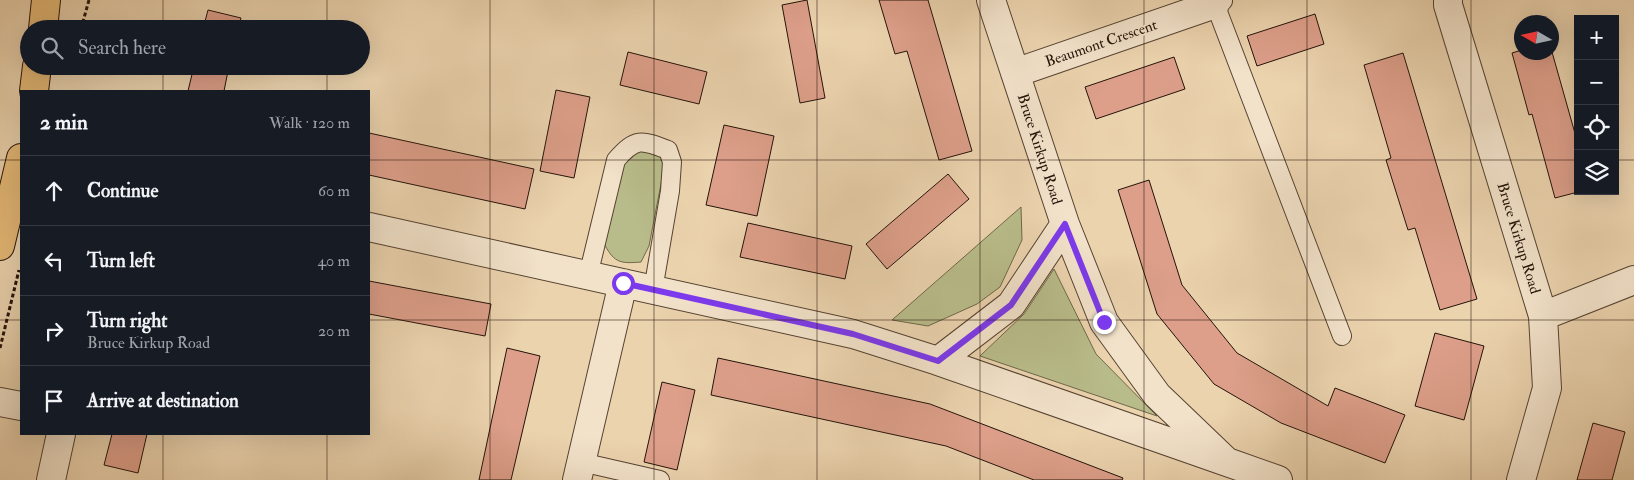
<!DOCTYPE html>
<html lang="en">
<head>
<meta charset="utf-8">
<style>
  :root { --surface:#171b24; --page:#242831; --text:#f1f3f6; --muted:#9ea1a6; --line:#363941 }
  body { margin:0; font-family:"IM FELL Double Pica",serif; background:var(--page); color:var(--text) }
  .controls { position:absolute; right:15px; top:15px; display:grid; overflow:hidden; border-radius:0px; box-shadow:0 5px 20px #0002 }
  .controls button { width:45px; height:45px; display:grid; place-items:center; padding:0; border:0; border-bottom:1px solid var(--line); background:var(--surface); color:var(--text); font:25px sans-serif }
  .compass { position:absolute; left:1514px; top:15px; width:45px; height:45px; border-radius:50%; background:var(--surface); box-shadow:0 5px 20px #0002; rotate:279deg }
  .stop { position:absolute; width:15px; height:15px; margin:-11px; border:4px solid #7c3aed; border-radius:50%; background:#fff }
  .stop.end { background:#7c3aed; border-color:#fff; box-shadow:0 1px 5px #0008 }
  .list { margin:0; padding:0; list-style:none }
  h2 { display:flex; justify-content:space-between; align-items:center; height:65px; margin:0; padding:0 20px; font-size:21px }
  h2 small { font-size:16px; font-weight:400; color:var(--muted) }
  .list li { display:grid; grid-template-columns:32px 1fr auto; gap:15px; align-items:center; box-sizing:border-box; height:70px; padding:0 20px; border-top:1px solid var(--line) }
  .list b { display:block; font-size:19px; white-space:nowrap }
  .list p { margin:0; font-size:16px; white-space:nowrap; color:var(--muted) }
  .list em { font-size:16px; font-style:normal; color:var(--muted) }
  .icon { flex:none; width:28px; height:28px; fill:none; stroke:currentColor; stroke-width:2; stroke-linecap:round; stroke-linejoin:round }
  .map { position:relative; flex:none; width:1634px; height:480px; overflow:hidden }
  .search { position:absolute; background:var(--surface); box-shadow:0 5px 20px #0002; left:20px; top:20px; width:350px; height:55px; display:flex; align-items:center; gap:12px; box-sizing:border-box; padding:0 18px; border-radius:28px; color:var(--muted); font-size:19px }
  .panel { position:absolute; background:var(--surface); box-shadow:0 5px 20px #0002; left:20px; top:90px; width:350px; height:345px; border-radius:0px }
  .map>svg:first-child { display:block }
  .green { fill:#b8bc8a; stroke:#6e684a }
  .building { fill:#dd9f8a; stroke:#241309 }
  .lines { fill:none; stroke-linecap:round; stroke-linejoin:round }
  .lane-casing { stroke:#564332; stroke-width:20 }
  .street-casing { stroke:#564332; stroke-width:30 }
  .primary-casing { stroke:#241309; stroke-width:30 }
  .path { stroke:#241309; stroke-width:3; stroke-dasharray:4 2.5; stroke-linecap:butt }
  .lane { stroke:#f2e2ca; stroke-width:18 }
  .street { stroke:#f2e2ca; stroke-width:28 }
  .primary { stroke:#e6ba77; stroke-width:28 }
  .route { stroke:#7c3aed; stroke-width:6 }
  .grid { fill:none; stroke:#241309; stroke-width:1; stroke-opacity:0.55 }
  .labels { text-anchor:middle; stroke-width:4; stroke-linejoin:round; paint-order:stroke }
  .street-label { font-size:15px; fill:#241309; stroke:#f2e2ca }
</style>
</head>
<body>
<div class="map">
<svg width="1634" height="480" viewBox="0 0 1634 480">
  <rect width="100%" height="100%" fill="#ebd3ae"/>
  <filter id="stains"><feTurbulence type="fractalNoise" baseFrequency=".004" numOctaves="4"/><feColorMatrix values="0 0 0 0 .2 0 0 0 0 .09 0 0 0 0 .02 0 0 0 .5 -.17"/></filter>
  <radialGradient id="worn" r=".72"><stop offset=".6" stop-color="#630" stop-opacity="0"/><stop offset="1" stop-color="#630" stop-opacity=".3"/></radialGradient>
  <path class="green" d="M635 149 658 153 665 163 649 246 641 262C618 264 614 262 603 242L624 161Z
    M1021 207 1022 240 1000 287 977 304 928 326 892 320Z
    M1054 269 1096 354 1157 416 980 356 1024 314Z"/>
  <path class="building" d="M807 0 825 98 800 103 782 5Z
    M879 0H928L972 151 939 160 907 51 895 54Z
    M208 10 241 18 238 29H203Z
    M1315 14 1324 44 1257 66 1247 36Z
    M1522 50V52H1552L1578 144V192L1555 198 1532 114 1529 115 1512 53Z
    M628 52 707 72 699 104 620 85Z
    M1403 53 1477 299 1440 310 1415 228 1408 230 1386 160 1391 158 1364 65Z
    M1174 57 1185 89 1096 119 1085 87Z
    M194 66H229L224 91H188Z
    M556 90 590 97 574 178 540 171Z
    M724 125 774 136 757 216 706 205Z
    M369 133 534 169 525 209 369 175Z
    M948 174 969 199 887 269 866 244Z
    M1149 180 1182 285 1237 353 1328 406 1335 388 1405 415 1385 463 1281 423 1214 384 1157 314 1118 190Z
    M748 223 852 246 845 279 740 257Z
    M369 281 491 304 485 336 369 314Z
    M1435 333 1484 346 1464 420 1415 406Z
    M507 348 540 356 511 480H479Z
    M718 358 930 404 1123 478 1122 480H1034L946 446 711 395Z
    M662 382 695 390 677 470 644 462Z
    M1593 423 1625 432 1612 480H1577Z
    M112 434H147L138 473 104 465Z"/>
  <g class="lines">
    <defs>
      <path id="lane" d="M1223 1 1215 4 1342 336
        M588 276 616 160C636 137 642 140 668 150L672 162 670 191 653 290
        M581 462 660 480"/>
      <path id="street" d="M991 0 1065 224 1104 322 1157 395 1227 462 1278 480
        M1448 0V5L1543 316 1547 388 1521 480
        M1015 73 1215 4
        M369 227 853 334 938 361 1227 462
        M1543 316 1634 280
        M938 361 1011 305 1065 224
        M0 402 21 406
        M51 480 61 434
        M577 480 623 283"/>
      <path id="primary" d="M43 29 46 0
        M34 91 37 66
        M0 246 21 158"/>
    </defs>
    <use href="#lane" class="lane-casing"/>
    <use href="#street" class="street-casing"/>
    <use href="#primary" class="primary-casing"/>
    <path class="path" d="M81 29 89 0
      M0 348 19 270"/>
    <use href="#lane" class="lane"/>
    <use href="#street" class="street"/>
    <use href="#primary" class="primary"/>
  </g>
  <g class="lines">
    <path class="route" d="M623 283 853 334 938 361 1011 305 1065 224 1104 322"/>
  </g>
  <path class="grid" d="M163 0V29M327 0V29M490 0V480M654 0V480M817 0V480M980 0V480M1144 0V480M1307 0V480M1471 0V480M163 66V91M327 66V91M0 160H21M369 160H1578M1615 160H1634M0 320H21M369 320H1634M163 434V480M327 434V480"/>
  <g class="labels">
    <g class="street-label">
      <text transform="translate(1101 43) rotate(-19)" y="5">Beaumont Crescent</text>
      <text transform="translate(1040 149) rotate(72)" y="5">Bruce Kirkup Road</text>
      <text transform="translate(1519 238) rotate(73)" y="5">Bruce Kirkup Road</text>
    </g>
  </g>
  <rect width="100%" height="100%" filter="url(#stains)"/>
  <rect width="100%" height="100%" fill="url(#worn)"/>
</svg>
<div class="controls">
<button>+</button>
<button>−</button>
<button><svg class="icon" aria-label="locate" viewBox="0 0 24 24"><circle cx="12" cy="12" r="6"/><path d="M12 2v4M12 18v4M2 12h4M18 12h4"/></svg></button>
<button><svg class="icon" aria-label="layers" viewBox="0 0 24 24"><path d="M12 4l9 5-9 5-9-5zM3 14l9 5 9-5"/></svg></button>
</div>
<svg class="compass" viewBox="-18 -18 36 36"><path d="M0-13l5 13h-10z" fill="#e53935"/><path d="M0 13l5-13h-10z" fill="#9ea1a6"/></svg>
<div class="stop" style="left:623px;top:283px"></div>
<div class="stop end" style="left:1104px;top:322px"></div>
<div class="search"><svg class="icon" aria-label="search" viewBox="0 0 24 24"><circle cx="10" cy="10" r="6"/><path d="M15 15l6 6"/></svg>Search here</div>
<section class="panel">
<h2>2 min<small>Walk · 120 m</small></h2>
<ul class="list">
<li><svg class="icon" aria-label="ahead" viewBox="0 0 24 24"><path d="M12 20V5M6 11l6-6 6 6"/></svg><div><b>Continue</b></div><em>60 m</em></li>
<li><svg class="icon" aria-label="left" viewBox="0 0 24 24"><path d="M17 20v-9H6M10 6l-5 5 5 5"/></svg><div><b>Turn left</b></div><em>40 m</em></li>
<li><svg class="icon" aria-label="right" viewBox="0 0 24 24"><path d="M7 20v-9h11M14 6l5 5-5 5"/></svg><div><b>Turn right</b><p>Bruce Kirkup Road</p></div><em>20 m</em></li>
<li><svg class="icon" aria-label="arrive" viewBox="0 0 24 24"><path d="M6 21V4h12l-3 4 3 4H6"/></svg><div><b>Arrive at destination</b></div></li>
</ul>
</section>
</div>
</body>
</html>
